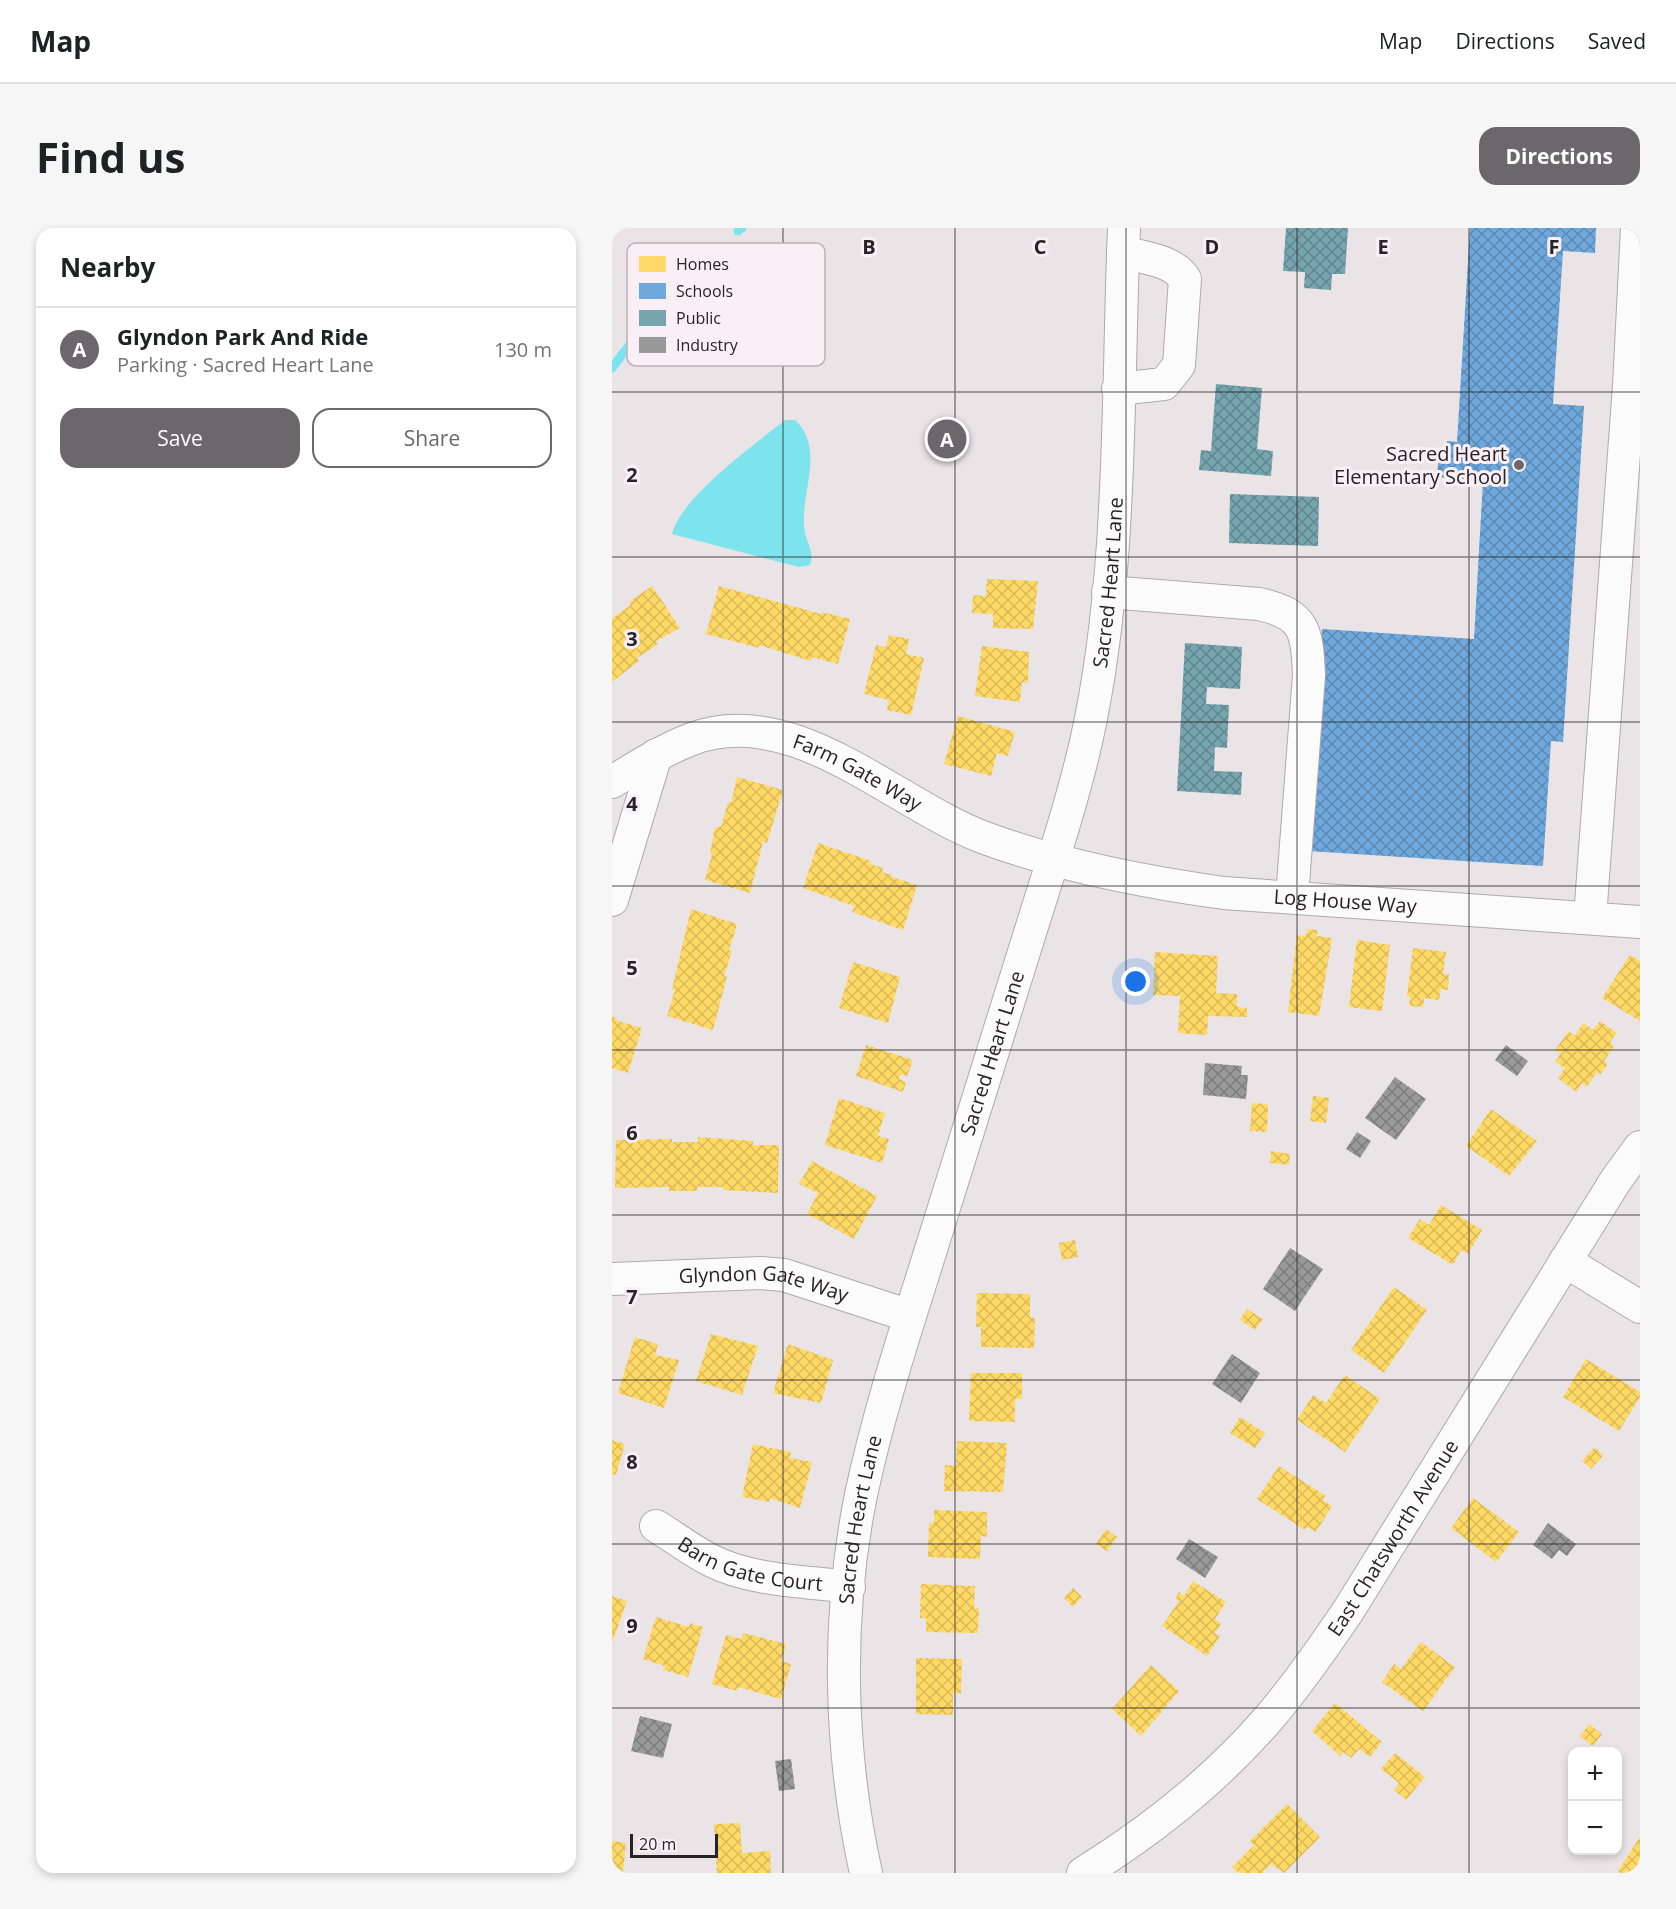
<!DOCTYPE html>
<html lang="en">
<head>
<meta charset="utf-8">
<style>
  :root { --surface:#fff; --page:#f6f6f6; --text:#202124; --muted:#757577; --line:#e0e0e0; --accent:#6c676a }
  body { margin:0; font-family:"Open Sans",sans-serif; background:var(--page); color:var(--text) }
  .controls { position:absolute; right:18px; bottom:18px; display:grid; overflow:hidden; border-radius:12px; box-shadow:0 3px 9px #0003 }
  .controls button { width:54px; height:54px; display:grid; place-items:center; padding:0; border:0; border-bottom:2px solid var(--line); background:var(--surface); color:var(--text); font:30px sans-serif }
  .scale { position:absolute; left:18px; bottom:15px; width:88px; box-sizing:border-box; padding-left:6px; border:3px solid #282426; border-top:0; font-size:16px; line-height:21px; white-space:nowrap; color:#282426; -webkit-text-stroke:4px #faeff4; paint-order:stroke }
  .you { position:absolute; left:524px; top:754px; width:21px; height:21px; margin:-15px; border:4px solid #fff; border-radius:50%; background:#1a73e8; box-shadow:0 0 0 9px #1a73e833 }
  .badge { display:grid; place-items:center; width:39px; height:39px; border-radius:50%; background:var(--accent); color:#fff; font-size:20px; font-weight:700 }
  .pin { position:absolute; translate:-50% -50%; border:3px solid #fff; box-shadow:0 2px 6px #0006 }
  .list { margin:0; padding:0; list-style:none }
  h2 { display:flex; justify-content:space-between; align-items:center; height:78px; margin:0; padding:0 24px; font-size:26px }
  h2 small { font-size:20px; font-weight:400; color:var(--muted) }
  .list li { display:grid; grid-template-columns:39px 1fr auto; gap:18px; align-items:center; box-sizing:border-box; height:84px; padding:0 24px; border-top:2px solid var(--line) }
  .list b { display:block; font-size:22px; white-space:nowrap }
  .list p { margin:0; font-size:20px; white-space:nowrap; color:var(--muted) }
  .list em { font-size:20px; font-style:normal; color:var(--muted) }
  .actions { display:flex; gap:12px; padding:18px 24px }
  .actions a { flex:1; padding:14px 0; border:2px solid var(--accent); border-radius:18px; text-align:center; font-size:21px; color:var(--accent) }
  .actions .main { background:var(--accent); color:#fff }
  .map { position:relative; flex:none; width:1028px; height:1645px; overflow:hidden; border-radius:18px }
  header { display:flex; align-items:center; gap:36px; box-sizing:border-box; height:84px; padding:0 30px; background:var(--surface); border-bottom:2px solid var(--line) }
  header strong { font-size:28px }
  nav { display:flex; gap:33px; margin-inline-start:auto; font-size:21px }
  .intro { display:flex; align-items:center; justify-content:space-between; box-sizing:border-box; height:144px; padding:0 36px }
  h1 { margin:0; font-size:42px }
  .button { padding:15px 27px; border-radius:18px; background:var(--accent); color:#fff; font-size:21px; font-weight:700 }
  main { display:flex; gap:36px; padding:0 36px }
  aside { flex:1; background:var(--surface); border-radius:18px; box-shadow:0 3px 9px #0003 }
  .map>svg:first-child { display:block }
  .water { fill:#7de4ee }
  .homes { fill:url(#homes-cross-hatch) }
  .schools { fill:url(#schools-cross-hatch) }
  .public { fill:url(#public-cross-hatch) }
  .industry { fill:url(#industry-cross-hatch) }
  .lines { fill:none; stroke-linecap:round; stroke-linejoin:round }
  .stream { stroke:#7de4ee; stroke-width:9 }
  .minor-casing { stroke:#aea9ac; stroke-width:34 }
  .minor { stroke:#fcfbfb; stroke-width:32 }
  .grid { fill:none; stroke:#282426; stroke-width:1.5; stroke-opacity:0.55 }
  .poi-dot { fill:#6c676a; stroke:#faeff4; stroke-width:2 }
  .labels { text-anchor:middle; stroke-width:6; stroke-linejoin:round; paint-order:stroke }
  .poi-label { font-size:20px; fill:#282426; stroke:#faeff4; text-anchor:end }
  .street-label { font-size:20px; fill:#282426; stroke:#faeff4 }
  .key { fill:#faeff4; stroke:#bbb2b6; stroke-width:1.5 }
  .key-label { font-size:16px; fill:#282426 }
  .grid-label { font-size:20px; text-anchor:middle; font-weight:bold; fill:#282426; stroke:#faeff4; stroke-width:6; stroke-linejoin:round; paint-order:stroke }
</style>
</head>
<body>
<header>
<strong>Map</strong>
<nav><a>Map</a><a>Directions</a><a>Saved</a></nav>
</header>
<div class="intro"><h1>Find us</h1><a class="button">Directions</a></div>
<main>
<aside>
<h2>Nearby<small></small></h2>
<ul class="list">
<li><span class="badge">A</span><div><b>Glyndon Park And Ride</b><p>Parking · Sacred Heart Lane</p></div><em>130 m</em></li>
</ul>
<div class="actions"><a class="main">Save</a><a>Share</a></div>
</aside>
<div class="map">
<svg width="1028" height="1645" viewBox="0 0 1028 1645">
  <defs>
    <pattern id="homes-cross-hatch" width="8" height="8" patternUnits="userSpaceOnUse" patternTransform="scale(1.5)"><rect width="8" height="8" fill="#ffd966"/><path d="M0 0l8 8M0 8l8-8" fill="none" stroke="#dbba58"/></pattern>
    <pattern id="schools-cross-hatch" width="8" height="8" patternUnits="userSpaceOnUse" patternTransform="scale(1.5)"><rect width="8" height="8" fill="#6fa8dc"/><path d="M0 0l8 8M0 8l8-8" fill="none" stroke="#5b89b2"/></pattern>
    <pattern id="public-cross-hatch" width="8" height="8" patternUnits="userSpaceOnUse" patternTransform="scale(1.5)"><rect width="8" height="8" fill="#76a5af"/><path d="M0 0l8 8M0 8l8-8" fill="none" stroke="#61868e"/></pattern>
    <pattern id="industry-cross-hatch" width="8" height="8" patternUnits="userSpaceOnUse" patternTransform="scale(1.5)"><rect width="8" height="8" fill="#999"/><path d="M0 0l8 8M0 8l8-8" fill="none" stroke="#7d7d7d"/></pattern>
  </defs>
  <rect width="100%" height="100%" fill="#eae4e7"/>
  <path class="water" d="M173 192H183C215 222 186 268 193 305 196 318 202 323 198 337L187 339 60 306C69 269 143 216 173 192Z"/>
  <path class="homes" d="M375 351 426 353 421 401 381 400V386L360 385 361 367 374 368Z
    M40 358 68 400 44 413 46 416 25 430 27 433 0 454V390L19 377 17 374Z
    M107 358 209 386 210 384 238 391 226 436 200 429 199 433 147 417V420L94 406Z
    M277 407 297 411 294 426 312 430 299 487 275 482 277 472 252 466 264 417 274 419Z
    M370 418 417 424 416 455 410 454 408 474 363 468Z
    M346 488 403 504 396 528 385 525 379 548 332 536Z
    M125 549 171 562 155 615 151 614 138 665 93 652 100 626 98 625 103 599H109L116 574 119 575Z
    M206 615 259 633 258 636 271 640 270 644 280 647V649L305 657 291 702 240 684 242 678 191 660Z
    M79 681 125 696 117 723H120L112 748 115 749 101 802 55 788 63 762 60 761Z
    M695 701 706 702 705 708 720 710 707 788 676 784 685 707 694 708Z
    M745 712 778 717 770 783 737 779Z
    M801 720 834 724 831 746H837L836 762 829 761 827 772 812 770 811 779 797 778 798 769 795 768Z
    M543 724 606 728 604 765 625 766V779L635 780V789L596 788 595 807 566 805 568 768 541 767Z
    M1018 727 1028 733V793L990 770Z
    M241 734 288 749 276 795 227 780Z
    M0 787 6 793 30 800 16 845 0 840Z
    M988 793 1005 805 998 814 1002 818 992 833 996 836 988 847 985 844 975 859 970 855 964 864 946 850 953 840 943 834 949 825 943 822 957 803 963 808 971 795 981 802Z
    M254 817 301 832 295 848 289 846 287 851 294 854 291 864 244 848Z
    M701 868 717 870 714 895 698 893Z
    M227 870 273 885 266 908 277 911 270 935 213 917Z
    M640 875 656 876 655 904 638 903Z
    M879 881 925 913 897 948 854 918Z
    M86 909 141 913V917H167L166 965 111 962V959H85V963H57V959L3 960 4 912 60 911V914H86Z
    M659 923 678 926 677 937 658 935Z
    M200 933 265 968 242 1011 195 986 206 965 187 956Z
    M829 977 870 1002 856 1026 849 1022 841 1037 796 1010 808 991 817 997Z
    M463 1012 466 1029 450 1032 447 1015Z
    M782 1059 815 1082 772 1145 739 1122Z
    M365 1065 418 1066V1089L423 1090 422 1120 369 1119V1099H364Z
    M635 1081 651 1091 643 1102 628 1092Z
    M99 1106 146 1118 130 1167 84 1153Z
    M23 1109 46 1116 43 1127 67 1132 52 1180 6 1165Z
    M176 1116 221 1132 209 1175 161 1165Z
    M974 1131 1028 1164V1169L1007 1203 951 1169Z
    M359 1145H410V1171H403V1194L357 1193Z
    M733 1147 768 1171 733 1224 685 1192 701 1167 714 1175Z
    M628 1189 653 1205 643 1220 618 1205Z
    M0 1212 13 1216 4 1247 0 1246Z
    M345 1213 395 1215 391 1264 332 1263 333 1237 344 1238Z
    M141 1216 179 1224 178 1230 200 1234 188 1280 158 1270 157 1274 130 1269Z
    M983 1219 991 1228 979 1241 970 1233Z
    M667 1238 714 1268 711 1272 720 1278 704 1304 695 1299 693 1302 645 1271Z
    M861 1270 907 1304 884 1334 839 1300Z
    M322 1282 375 1284V1309L369 1308 368 1331 316 1329 317 1295H322Z
    M494 1301 505 1309 495 1323 484 1316Z
    M581 1353 614 1374 603 1391 609 1396 603 1405 608 1408 595 1428 550 1398 567 1373 563 1371 567 1364 572 1368Z
    M309 1356 363 1358 362 1380H367L366 1405 314 1404V1390H308Z
    M461 1360 470 1369 461 1379 452 1370Z
    M0 1368 15 1373 0 1415Z
    M44 1389 77 1399 78 1395 91 1399 76 1449 51 1442 53 1438 31 1431Z
    M131 1405 174 1416 169 1433 179 1436 169 1471 126 1459 125 1463 100 1456 114 1407 129 1411Z
    M809 1414 843 1439 811 1483 770 1454 782 1436 789 1441Z
    M304 1430 350 1431 349 1465H341V1487L304 1486Z
    M539 1437 567 1463 529 1508 500 1481Z
    M723 1475 770 1514 758 1529 747 1521 739 1530 731 1524 728 1528 700 1503Z
    M977 1496 990 1506 981 1518 968 1508Z
    M783 1525 813 1549 794 1572 782 1562 787 1555 769 1541Z
    M675 1576 708 1609 672 1645 659 1636 650 1645H627L620 1639 642 1617 638 1613Z
    M128 1595 130 1625 158 1623 159 1645H105L102 1596Z
    M1028 1609V1645H1009L1006 1643Z
    M0 1613 14 1615 11 1645H0Z"/>
  <path class="schools" d="M858 0H984L983 25 951 23 941 176 972 178 951 514 939 513 931 638 696 623 710 401 862 411 871 252 825 249 827 225H834L835 213 845 214Z"/>
  <path class="public" d="M674 0H736L733 46H720L719 62 692 60 693 44 671 43Z
    M604 156 650 160 645 221 661 223 659 248 587 242 589 222 599 223Z
    M618 266 707 269 706 318 617 315Z
    M573 415 630 419 628 461 595 459 594 476 617 477 615 520 603 519 602 543 630 544 629 567 565 563Z"/>
  <path class="industry" d="M894 817 916 833 905 848 883 832Z
    M593 835 630 838 629 847H636L634 871 591 867Z
    M783 849 814 871 784 912 753 890Z
    M745 904 759 913 748 930 734 921Z
    M678 1020 711 1041 683 1083 651 1061Z
    M620 1126 648 1145 629 1175 600 1156Z
    M936 1295 964 1316 955 1328 947 1322 940 1331 921 1317Z
    M577 1311 606 1329 593 1350 564 1331Z
    M28 1488 60 1496 51 1530 19 1523Z
    M179 1531 183 1561 167 1563 163 1533Z"/>
  <g class="lines">
    <path class="stream" d="M126 3 130 0
      M0 140 56 66 79 41"/>
    <defs>
      <g id="minor">
        <path d="M506 161 552 156 567 137 573 51C561 32 532 30 511 24"/>
        <path d="M496 364 647 376C693 386 695 403 697 447L680 669"/>
        <path id="s1" d="M0 554C26 538 51 522 80 511 182 473 282 576 373 610 449 638 532 654 612 665L1028 694"/>
        <path d="M0 672 44 527"/>
        <path d="M978 690 1017 158 1025 0"/>
        <path d="M953 1033 1028 1079"/>
        <path id="s2" d="M0 1051 149 1045 172 1047 298 1088"/>
        <path id="s3" d="M44 1298C62 1309 80 1323 100 1333 141 1353 191 1353 237 1359"/>
        <path id="s4" d="M254 1645C227 1523 224 1390 249 1267 267 1182 295 1098 321 1015 353 913 385 811 417 708 437 644 459 579 474 514 511 350 505 168 512 0"/>
        <path id="s5" d="M471 1645C539 1603 605 1550 657 1490 686 1456 711 1420 736 1383L1004 952 1028 919"/>
      </g>
    </defs>
    <use href="#minor" class="minor-casing"/>
    <use href="#minor" class="minor"/>
  </g>
  <path class="grid" d="M171 0V1645M343 0V1645M514 0V1645M685 0V1645M857 0V1645M0 164H1028M0 329H1028M0 494H1028M0 658H1028M0 822H1028M0 987H1028M0 1152H1028M0 1316H1028M0 1480H1028"/>
  <circle class="poi-dot" cx="907" cy="237" r="6"/>
  <g class="labels">
    <g class="poi-label">
      <text x="895" y="233">Sacred Heart<tspan x="895" dy="23">Elementary School</tspan></text>
    </g>
    <g class="street-label">
      <text dy="7" stroke="none"><textPath href="#s4" startOffset="1328">Sacred Heart Lane</textPath></text>
      <text dy="7" stroke="none"><textPath href="#s1" startOffset="266">Farm Gate Way</textPath></text>
      <text dy="7" stroke="none"><textPath href="#s1" startOffset="777">Log House Way</textPath></text>
      <text dy="7" stroke="none"><textPath href="#s4" startOffset="842">Sacred Heart Lane</textPath></text>
      <text dy="7" stroke="none"><textPath href="#s2" startOffset="153">Glyndon Gate Way</textPath></text>
      <text dy="7" stroke="none"><textPath href="#s4" startOffset="356">Sacred Heart Lane</textPath></text>
      <text dy="7" stroke="none"><textPath href="#s5" startOffset="462">East Chatsworth Avenue</textPath></text>
      <text dy="7" stroke="none"><textPath href="#s3" startOffset="104">Barn Gate Court</textPath></text>
    </g>
  </g>
  <rect x="15" y="15" width="198" height="123" rx="9" class="key"/>
  <rect x="27" y="28" width="27" height="16" fill="#ffd966"/>
  <rect x="27" y="55" width="27" height="16" fill="#6fa8dc"/>
  <rect x="27" y="82" width="27" height="16" fill="#76a5af"/>
  <rect x="27" y="109" width="27" height="16" fill="#999"/>
  <g class="key-label">
    <text x="64" y="42">Homes</text>
    <text x="64" y="69">Schools</text>
    <text x="64" y="96">Public</text>
    <text x="64" y="123">Industry</text>
  </g>
  <g class="grid-label">
    <text x="257" y="26">B</text>
    <text x="428" y="26">C</text>
    <text x="600" y="26">D</text>
    <text x="771" y="26">E</text>
    <text x="942" y="26">F</text>
    <text x="20" y="254">2</text>
    <text x="20" y="418">3</text>
    <text x="20" y="583">4</text>
    <text x="20" y="747">5</text>
    <text x="20" y="912">6</text>
    <text x="20" y="1076">7</text>
    <text x="20" y="1241">8</text>
    <text x="20" y="1405">9</text>
  </g>
</svg>
<div class="controls">
<button>+</button>
<button>−</button>
</div>
<div class="scale">20 m</div>
<div class="you"></div>
<div class="pin badge" style="left:335px;top:211px">A</div>
</div>
</main>
</body>
</html>
